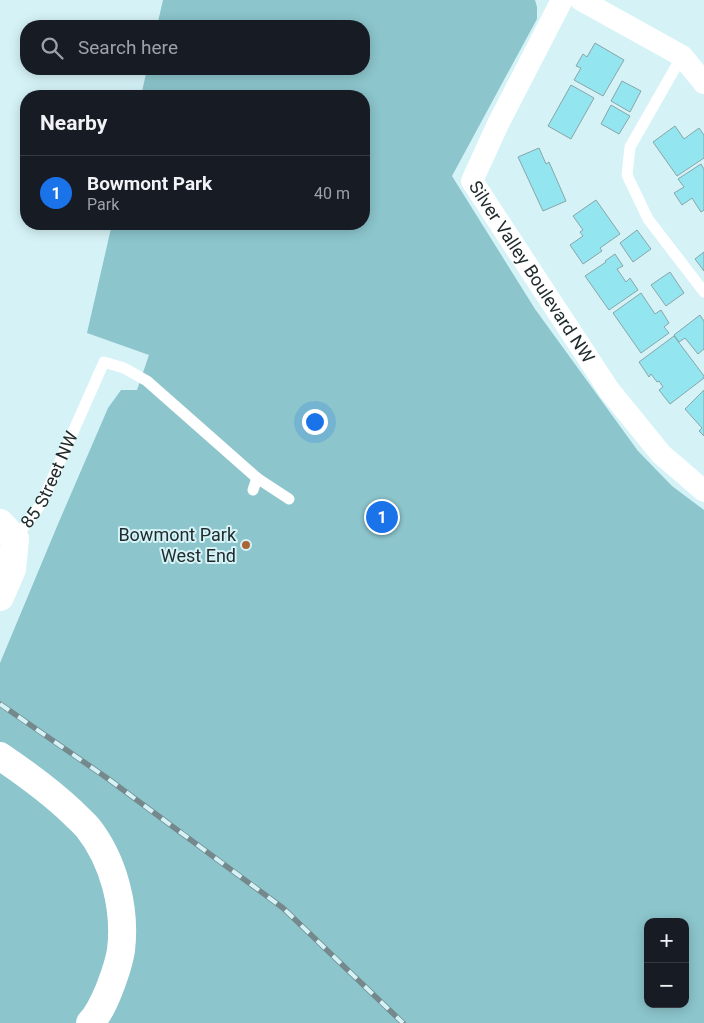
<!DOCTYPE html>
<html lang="en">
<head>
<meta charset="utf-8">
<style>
  :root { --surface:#171b24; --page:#242831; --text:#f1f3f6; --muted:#9ea1a6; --line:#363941; --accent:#1a73e8 }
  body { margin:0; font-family:Roboto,sans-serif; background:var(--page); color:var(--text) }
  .controls { position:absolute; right:15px; bottom:15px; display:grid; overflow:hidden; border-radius:10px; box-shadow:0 2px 12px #0003 }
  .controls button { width:45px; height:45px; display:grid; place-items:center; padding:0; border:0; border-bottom:1px solid var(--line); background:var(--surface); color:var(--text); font:25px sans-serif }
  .you { position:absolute; left:314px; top:421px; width:18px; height:18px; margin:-12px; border:4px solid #fff; border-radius:50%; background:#1a73e8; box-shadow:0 0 0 8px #1a73e833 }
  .badge { display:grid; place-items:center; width:32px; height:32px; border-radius:50%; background:var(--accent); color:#fff; font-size:16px; font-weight:700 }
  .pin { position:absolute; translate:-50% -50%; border:2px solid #fff; box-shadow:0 1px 5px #0006 }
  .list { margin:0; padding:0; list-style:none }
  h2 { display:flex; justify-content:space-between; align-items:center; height:65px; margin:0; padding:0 20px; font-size:21px }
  h2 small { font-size:16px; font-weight:400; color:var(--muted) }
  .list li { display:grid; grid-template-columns:32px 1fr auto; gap:15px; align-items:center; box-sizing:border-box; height:75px; padding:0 20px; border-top:1px solid var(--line) }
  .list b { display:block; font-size:19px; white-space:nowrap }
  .list p { margin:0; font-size:16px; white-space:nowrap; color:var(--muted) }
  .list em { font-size:16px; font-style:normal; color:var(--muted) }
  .icon { flex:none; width:28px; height:28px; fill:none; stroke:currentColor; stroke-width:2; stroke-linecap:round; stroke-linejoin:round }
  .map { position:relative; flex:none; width:704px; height:1023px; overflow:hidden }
  .search { position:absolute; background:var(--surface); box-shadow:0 2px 12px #0003; left:20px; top:20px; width:350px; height:55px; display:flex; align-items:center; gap:12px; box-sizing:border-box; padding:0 18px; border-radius:20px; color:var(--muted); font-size:19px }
  .panel { position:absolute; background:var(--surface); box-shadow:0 2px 12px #0003; left:20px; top:90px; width:350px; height:140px; border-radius:20px }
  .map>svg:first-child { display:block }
  .green { fill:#8cc5cc; fill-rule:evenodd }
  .building { fill:#93e6ef; stroke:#89a5a9 }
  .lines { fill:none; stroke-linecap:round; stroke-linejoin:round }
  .service { stroke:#fff; stroke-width:11 }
  .minor { stroke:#fff; stroke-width:22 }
  .tertiary { stroke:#fff; stroke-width:28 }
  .rail-casing { stroke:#75898c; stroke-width:5.5 }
  .rail { stroke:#d5f3f7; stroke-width:4; stroke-dasharray:11; stroke-linecap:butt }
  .poi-dot { fill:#a96634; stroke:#d5f3f7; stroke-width:2 }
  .labels { text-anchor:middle; stroke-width:4; stroke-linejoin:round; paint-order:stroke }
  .street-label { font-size:18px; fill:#212c2e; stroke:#d5f3f7 }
  .poi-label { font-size:18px; fill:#212c2e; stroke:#d5f3f7; text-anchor:end }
</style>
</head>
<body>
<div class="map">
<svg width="704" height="1023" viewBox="0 0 704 1023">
  <rect width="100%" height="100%" fill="#d5f3f7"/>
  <path class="green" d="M163 0H535L537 7V19L452 176 535 309 638 451 672 486 704 510V1023H0V663L58 524 108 408 121 390H137L149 355 87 333 112 224H364V96H141L147 69H364V26H157ZM648 922H685V1004H648Z"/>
  <path class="building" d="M595 43 624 60 603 96 574 80 581 68 576 66 583 54 587 57Z
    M622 81 641 91 630 112 611 101Z
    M571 85 594 98 571 139 548 126Z
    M611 105 630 116 619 134 601 124Z
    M675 126 684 139 699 128 704 135V158L677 176 653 142Z
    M539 148 546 164 549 162 566 201 543 211 518 157Z
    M701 164 704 169V210L701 212 692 198 682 205 674 193 684 187 678 179Z
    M596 200 620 234 600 248 602 251 583 264 570 245 583 236 580 232 583 230 573 216Z
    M637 230 651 249 633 262 620 243Z
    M704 252V271L695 259Z
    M615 254 623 266 617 269 626 282 630 278 638 290 609 310 585 276 606 262 605 261Z
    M670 272 684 293 666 306 651 285Z
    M641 293 655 314 661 310 669 323 664 327 669 333 641 353 613 313Z
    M700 315 704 321V349L698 354 685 338 679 342 674 335Z
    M674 336 704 376V378L670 404 659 390 663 387 659 381 657 382 651 374 649 377 639 362Z
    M704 390V436L699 431 702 428 685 409Z"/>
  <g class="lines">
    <g class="service">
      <path d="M682 56 630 147 627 175 648 219 704 292"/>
      <path d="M257 478 289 499"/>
      <path id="s1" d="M15 539 41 504 104 362 124 368 147 381 257 478 253 490"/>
    </g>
    <g class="minor">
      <path id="s2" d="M562 0 498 124 472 181 609 390 661 454 704 491"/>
      <path d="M581 0 682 56 704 83"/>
    </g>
    <path class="tertiary" d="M0 523 15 539 12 569 0 597
      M0 756C25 773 50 791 72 812 77 817 83 822 88 828 114 861 126 909 121 950 119 964 114 977 109 990 104 1002 99 1014 90 1023"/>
    <defs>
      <path id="rail" d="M0 704 107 778 283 908 403 1023"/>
    </defs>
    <use href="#rail" class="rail-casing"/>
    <use href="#rail" class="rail"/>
  </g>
  <circle class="poi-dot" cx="246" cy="545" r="5"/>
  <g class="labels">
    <g class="street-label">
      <text dy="6" stroke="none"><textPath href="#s2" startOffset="311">Silver Valley Boulevard NW</textPath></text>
      <text dy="6" stroke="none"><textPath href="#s1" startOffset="69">85 Street NW</textPath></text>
    </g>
    <g class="poi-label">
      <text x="236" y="541">Bowmont Park<tspan x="236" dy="21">West End</tspan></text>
    </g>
  </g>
</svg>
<div class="controls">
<button>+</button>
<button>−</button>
</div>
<div class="you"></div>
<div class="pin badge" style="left:382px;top:517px">1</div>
<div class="search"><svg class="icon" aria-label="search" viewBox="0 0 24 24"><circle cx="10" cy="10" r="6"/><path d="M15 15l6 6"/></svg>Search here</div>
<section class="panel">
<h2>Nearby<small></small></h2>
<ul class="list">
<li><span class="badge">1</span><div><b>Bowmont Park</b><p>Park</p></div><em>40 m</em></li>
</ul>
</section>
</div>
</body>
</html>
